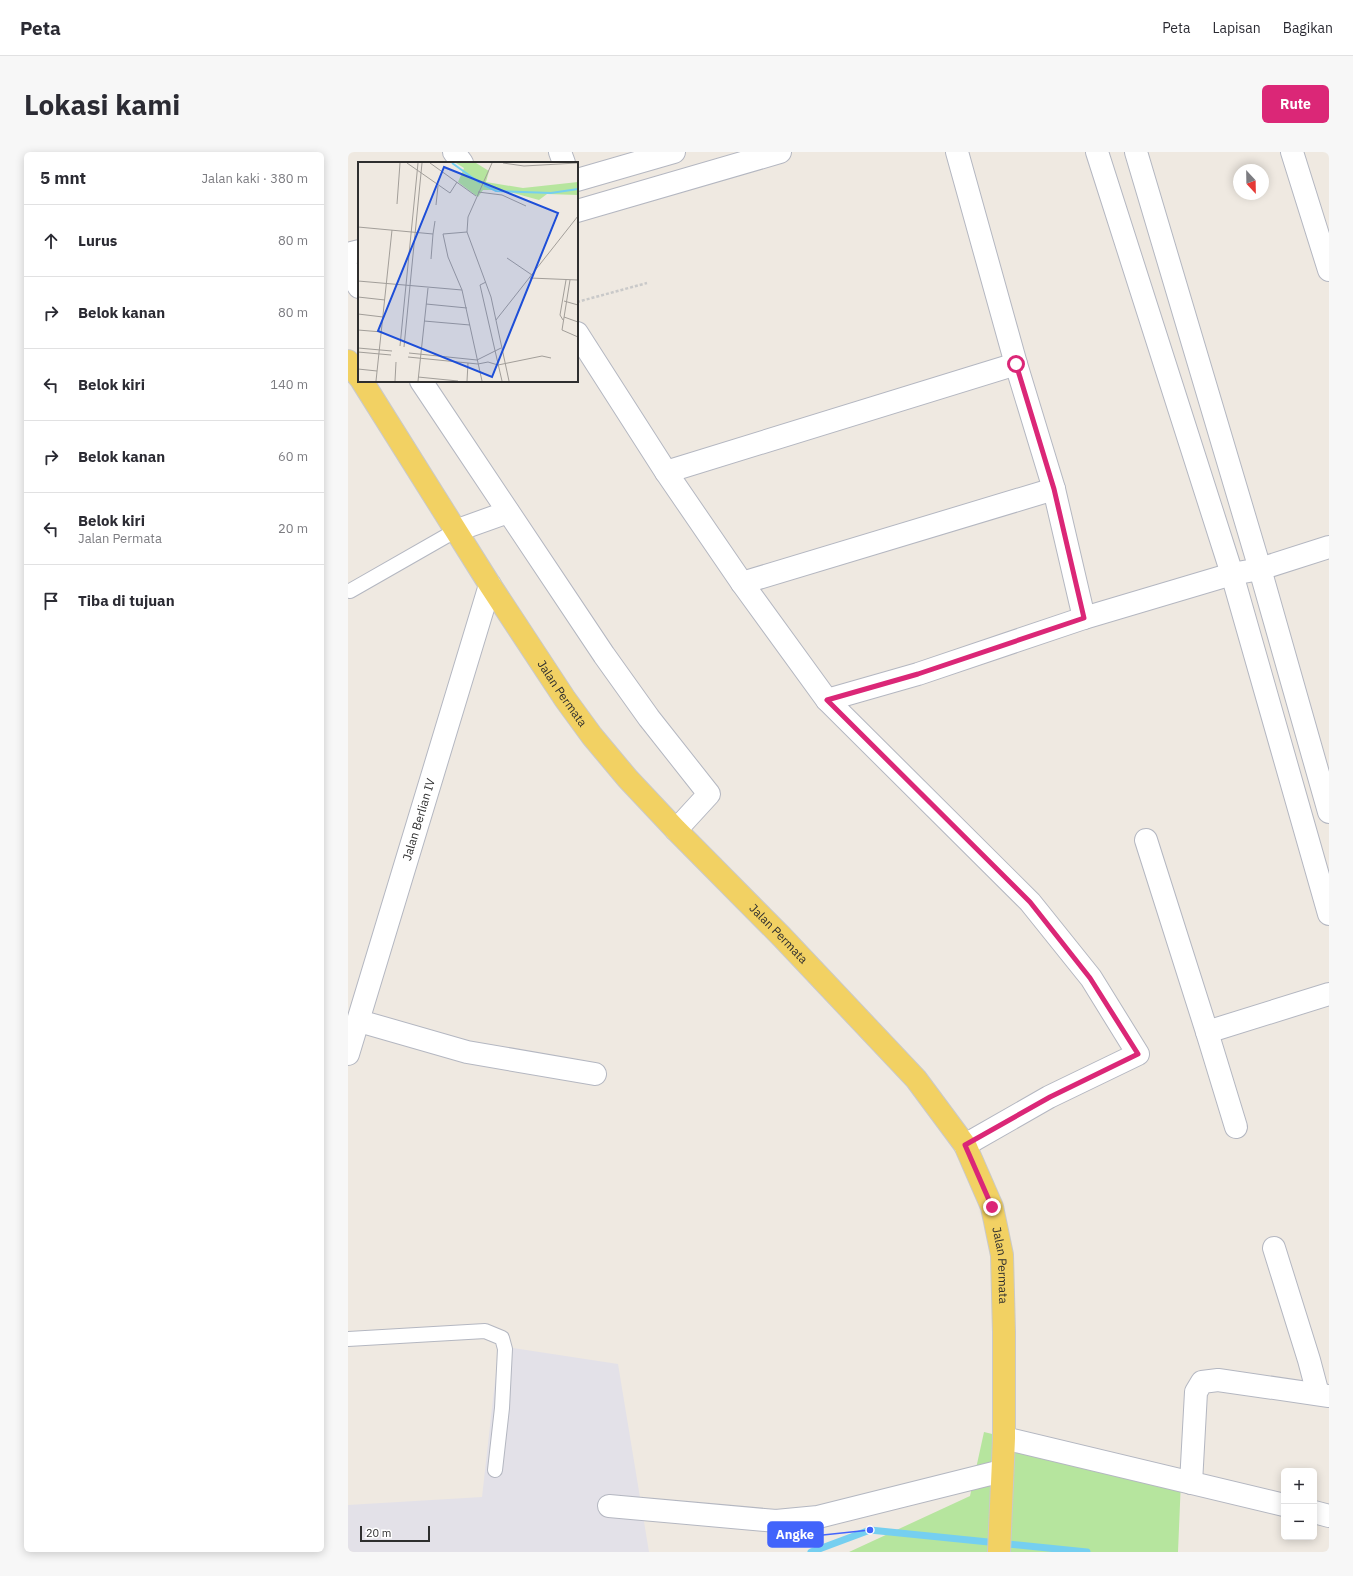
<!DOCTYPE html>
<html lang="id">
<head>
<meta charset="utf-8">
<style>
  :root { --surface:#fff; --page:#f7f7f7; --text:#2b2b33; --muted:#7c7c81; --line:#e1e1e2; --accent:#db2777 }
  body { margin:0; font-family:"IBM Plex Sans",sans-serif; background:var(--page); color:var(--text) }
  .controls { position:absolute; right:12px; bottom:12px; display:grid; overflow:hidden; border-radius:6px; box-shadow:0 2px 10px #0003 }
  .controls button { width:36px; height:36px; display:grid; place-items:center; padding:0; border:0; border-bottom:1px solid var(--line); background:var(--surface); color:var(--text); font:20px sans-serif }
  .compass { position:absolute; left:885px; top:12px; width:36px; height:36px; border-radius:50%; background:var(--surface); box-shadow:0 2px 10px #0003; rotate:158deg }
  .scale { position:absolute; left:12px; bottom:10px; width:70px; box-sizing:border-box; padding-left:4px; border:2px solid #2e2e2e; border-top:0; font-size:11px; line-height:14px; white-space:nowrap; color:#2e2e2e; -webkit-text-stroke:3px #fff; paint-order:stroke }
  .stop { position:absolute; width:12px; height:12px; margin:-9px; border:3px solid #db2777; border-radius:50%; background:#fff }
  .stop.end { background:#db2777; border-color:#fff; box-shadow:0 1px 4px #0008 }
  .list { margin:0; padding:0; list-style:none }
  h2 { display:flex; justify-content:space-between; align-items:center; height:52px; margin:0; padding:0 16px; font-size:17px }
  h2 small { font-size:13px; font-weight:400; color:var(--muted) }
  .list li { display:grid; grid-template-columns:26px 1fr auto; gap:12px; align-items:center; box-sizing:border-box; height:72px; padding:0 16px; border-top:1px solid var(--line) }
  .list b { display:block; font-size:15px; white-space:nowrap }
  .list p { margin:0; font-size:13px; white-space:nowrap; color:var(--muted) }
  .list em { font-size:13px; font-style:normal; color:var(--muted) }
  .icon { flex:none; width:22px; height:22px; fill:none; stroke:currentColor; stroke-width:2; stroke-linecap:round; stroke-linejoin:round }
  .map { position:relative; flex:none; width:981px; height:1400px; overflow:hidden; border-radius:6px }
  header { display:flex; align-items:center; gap:24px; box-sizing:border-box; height:56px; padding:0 20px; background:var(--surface); border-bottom:1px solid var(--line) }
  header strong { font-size:19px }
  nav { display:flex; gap:22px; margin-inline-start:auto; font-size:14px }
  .intro { display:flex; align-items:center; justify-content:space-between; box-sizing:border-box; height:96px; padding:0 24px }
  h1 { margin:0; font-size:28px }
  .button { padding:10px 18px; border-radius:6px; background:var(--accent); color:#fff; font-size:14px; font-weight:700 }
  main { display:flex; gap:24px; padding:0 24px }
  aside { flex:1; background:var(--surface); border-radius:6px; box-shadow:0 2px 10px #0003 }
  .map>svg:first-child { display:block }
  .industrial { fill:#e3e1e8 }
  .green { fill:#b6e59e }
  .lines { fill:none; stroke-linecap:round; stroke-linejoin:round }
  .stream { stroke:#75cff0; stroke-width:7 }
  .lane-casing { stroke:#b4b7c1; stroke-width:16 }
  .street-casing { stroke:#b4b7c1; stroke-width:24 }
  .primary-casing { stroke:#c9c9c9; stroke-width:24 }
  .path { stroke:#c9c9c9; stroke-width:2.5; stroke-dasharray:3 2; stroke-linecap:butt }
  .lane { stroke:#fff; stroke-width:14 }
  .street { stroke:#fff; stroke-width:22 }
  .primary { stroke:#f2d163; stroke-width:22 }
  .route { stroke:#db2777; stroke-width:5 }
  .labels { text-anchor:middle; stroke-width:3; stroke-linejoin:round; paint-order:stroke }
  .street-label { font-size:12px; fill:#2e2e2e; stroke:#fff }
  .inset-river { fill:none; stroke:#75cff0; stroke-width:2 }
  .inset-road { fill:none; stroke:#a29e99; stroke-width:1 }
  .view { fill:#1d4ed8; fill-opacity:0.15; stroke:#1d4ed8; stroke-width:2 }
  .inset-edge { fill:none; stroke:#2e2e2e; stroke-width:2 }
  .leader { fill:none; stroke:#4264fb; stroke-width:1.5 }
  .callout-dot { fill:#4264fb; stroke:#fff; stroke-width:1.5 }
  .callout { fill:#4264fb; stroke:#4264fb; stroke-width:1.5 }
  .callout-label { font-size:13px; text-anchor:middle; font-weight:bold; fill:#fff }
</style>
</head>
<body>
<header>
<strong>Peta</strong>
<nav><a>Peta</a><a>Lapisan</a><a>Bagikan</a></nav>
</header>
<div class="intro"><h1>Lokasi kami</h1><a class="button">Rute</a></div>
<main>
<aside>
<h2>5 mnt<small>Jalan kaki · 380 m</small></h2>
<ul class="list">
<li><svg class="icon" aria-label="ahead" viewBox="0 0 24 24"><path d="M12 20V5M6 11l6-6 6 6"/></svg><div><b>Lurus</b></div><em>80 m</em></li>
<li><svg class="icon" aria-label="right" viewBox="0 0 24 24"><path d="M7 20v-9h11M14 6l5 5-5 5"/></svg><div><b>Belok kanan</b></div><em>80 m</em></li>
<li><svg class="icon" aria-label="left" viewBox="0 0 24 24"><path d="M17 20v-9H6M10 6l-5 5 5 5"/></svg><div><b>Belok kiri</b></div><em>140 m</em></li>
<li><svg class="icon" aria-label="right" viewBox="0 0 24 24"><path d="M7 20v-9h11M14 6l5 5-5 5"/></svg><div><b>Belok kanan</b></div><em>60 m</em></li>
<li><svg class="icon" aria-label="left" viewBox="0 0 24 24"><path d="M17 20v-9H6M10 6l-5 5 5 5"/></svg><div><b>Belok kiri</b><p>Jalan Permata</p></div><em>20 m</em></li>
<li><svg class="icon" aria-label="arrive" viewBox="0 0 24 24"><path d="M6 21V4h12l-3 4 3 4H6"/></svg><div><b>Tiba di tujuan</b></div></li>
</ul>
</aside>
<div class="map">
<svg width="981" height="1400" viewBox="0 0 981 1400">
  <rect width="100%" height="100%" fill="#efe9e1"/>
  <path class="industrial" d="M151 1194 270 1212 301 1400H0V1353L134 1345Z"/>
  <path class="green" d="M636 1280 833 1328 830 1400H501L622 1344Z"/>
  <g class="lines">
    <path class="stream" d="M463 1400 522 1378 739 1400"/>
    <defs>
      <path id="lane" d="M2 439 107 379
        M0 1187 137 1179 154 1186 157 1197 154 1256 147 1318"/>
      <g id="street">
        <path d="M106 0 114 11"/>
        <path d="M212 0 216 11"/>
        <path d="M609 0 668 212 706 337 736 466"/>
        <path d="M749 0 884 422 981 762"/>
        <path d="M788 0 912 417 981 660"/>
        <path d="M944 0 981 118"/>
        <path d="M229 28 326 0"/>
        <path d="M229 59 432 0"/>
        <path d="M0 102 11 99"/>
        <path d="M0 118 11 135"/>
        <path d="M229 181 318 320 394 431 479 548 682 750 743 826 790 902 701 945 617 993"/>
        <path d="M73 229 256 503 301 566 361 642 328 678"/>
        <path d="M318 320 668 212"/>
        <path d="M107 379 160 360"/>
        <path d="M394 431 706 337"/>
        <path d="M479 548 570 522 736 466 884 422 912 417 981 395"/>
        <path d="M798 688 859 880 981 842"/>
        <path d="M11 869 119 900 247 922"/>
        <path d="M859 880 888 975"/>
        <path id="s1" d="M0 902 142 433"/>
        <path d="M926 1096 961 1208 970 1242"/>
        <path d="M656 1286 936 1353"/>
        <path d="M843 1331 848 1240 854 1230 870 1228 981 1244"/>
        <path d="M261 1354 428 1369 470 1365 654 1319"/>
        <path d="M966 1360 981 1364"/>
      </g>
      <g id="primary">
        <path d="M0 209 11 225"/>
        <path id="s2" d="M14 229 142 433 217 547 244 584 280 627 328 678 434 785 568 927 617 993 644 1055 654 1103 656 1180V1286L651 1400"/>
      </g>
    </defs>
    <use href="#lane" class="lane-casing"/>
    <use href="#street" class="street-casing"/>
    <use href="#primary" class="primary-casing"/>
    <path class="path" d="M229 150 299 131"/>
    <use href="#lane" class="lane"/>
    <use href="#street" class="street"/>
    <use href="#primary" class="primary"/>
  </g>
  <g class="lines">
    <path class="route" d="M644 1055 617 993 702 945 790 902 742 826 682 750 479 548 570 522 736 466 706 337 668 212"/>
  </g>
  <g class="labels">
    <g class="street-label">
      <text dy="4" stroke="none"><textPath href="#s2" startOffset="371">Jalan Permata</textPath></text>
      <text dy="4" stroke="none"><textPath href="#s1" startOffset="245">Jalan Berlian IV</textPath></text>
      <text dy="4" stroke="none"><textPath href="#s2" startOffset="695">Jalan Permata</textPath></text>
      <text dy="4" stroke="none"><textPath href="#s2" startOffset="1104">Jalan Permata</textPath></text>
    </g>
  </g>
  <g transform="translate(10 10)">
    <rect width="220" height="220" fill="#efe9e1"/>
    <path d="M98 1H118L131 9 128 20 165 26 220 20V33L189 32 181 38 145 28H125L120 35 100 20 106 6Z" fill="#b6e59e"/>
    <path class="inset-river" d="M94 1 122 21M126 23 138 29 193 31 220 27"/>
    <path class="inset-road" d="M49 1 92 31 99 20M72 1 118 34M134 1 110 55 109 70 133 135 151 219M145 1 166 4 219 1M120 30 144 33 168 44M39 42 42 1M78 43 80 24M0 65 75 72 73 97M109 70 85 72 90 95 104 128 124 219M75 72 77 59M149 96 174 113M172 116 220 118M212 118 204 168 220 175M0 119 104 128M128 120 122 123 144 219M0 135 27 138M206 139 220 143M68 142 109 146M0 152 25 155M206 155 220 160M138 158 220 54M205 158 202 153 208 118M66 159 112 163M0 168 24 170M42 184 60 1M46 185 64 1M0 186 34 189M0 190 33 193M51 191 119 198 143 186M50 195 120 202 130 200 140 203 184 194 193 196M0 207 19 209M60 215 100 219M18 219 34 68M37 219 38 200M60 219 70 126M109 219 110 201"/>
    <path class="view" d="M86 5 200 51 134 215 20 169Z"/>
    <rect width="220" height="220" class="inset-edge"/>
  </g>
  <path class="leader" d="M522 1378L475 1383"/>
  <circle class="callout-dot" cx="522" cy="1378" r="4"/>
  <rect class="callout" x="420" y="1370" width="55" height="25" rx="4"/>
  <g class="callout-label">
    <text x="447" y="1387">Angke</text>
  </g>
</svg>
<div class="controls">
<button>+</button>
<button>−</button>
</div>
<svg class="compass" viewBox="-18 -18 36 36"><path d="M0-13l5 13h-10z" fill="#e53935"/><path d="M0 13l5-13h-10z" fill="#7c7c81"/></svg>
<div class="scale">20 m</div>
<div class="stop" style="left:668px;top:212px"></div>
<div class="stop end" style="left:644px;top:1055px"></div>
</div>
</main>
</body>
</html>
